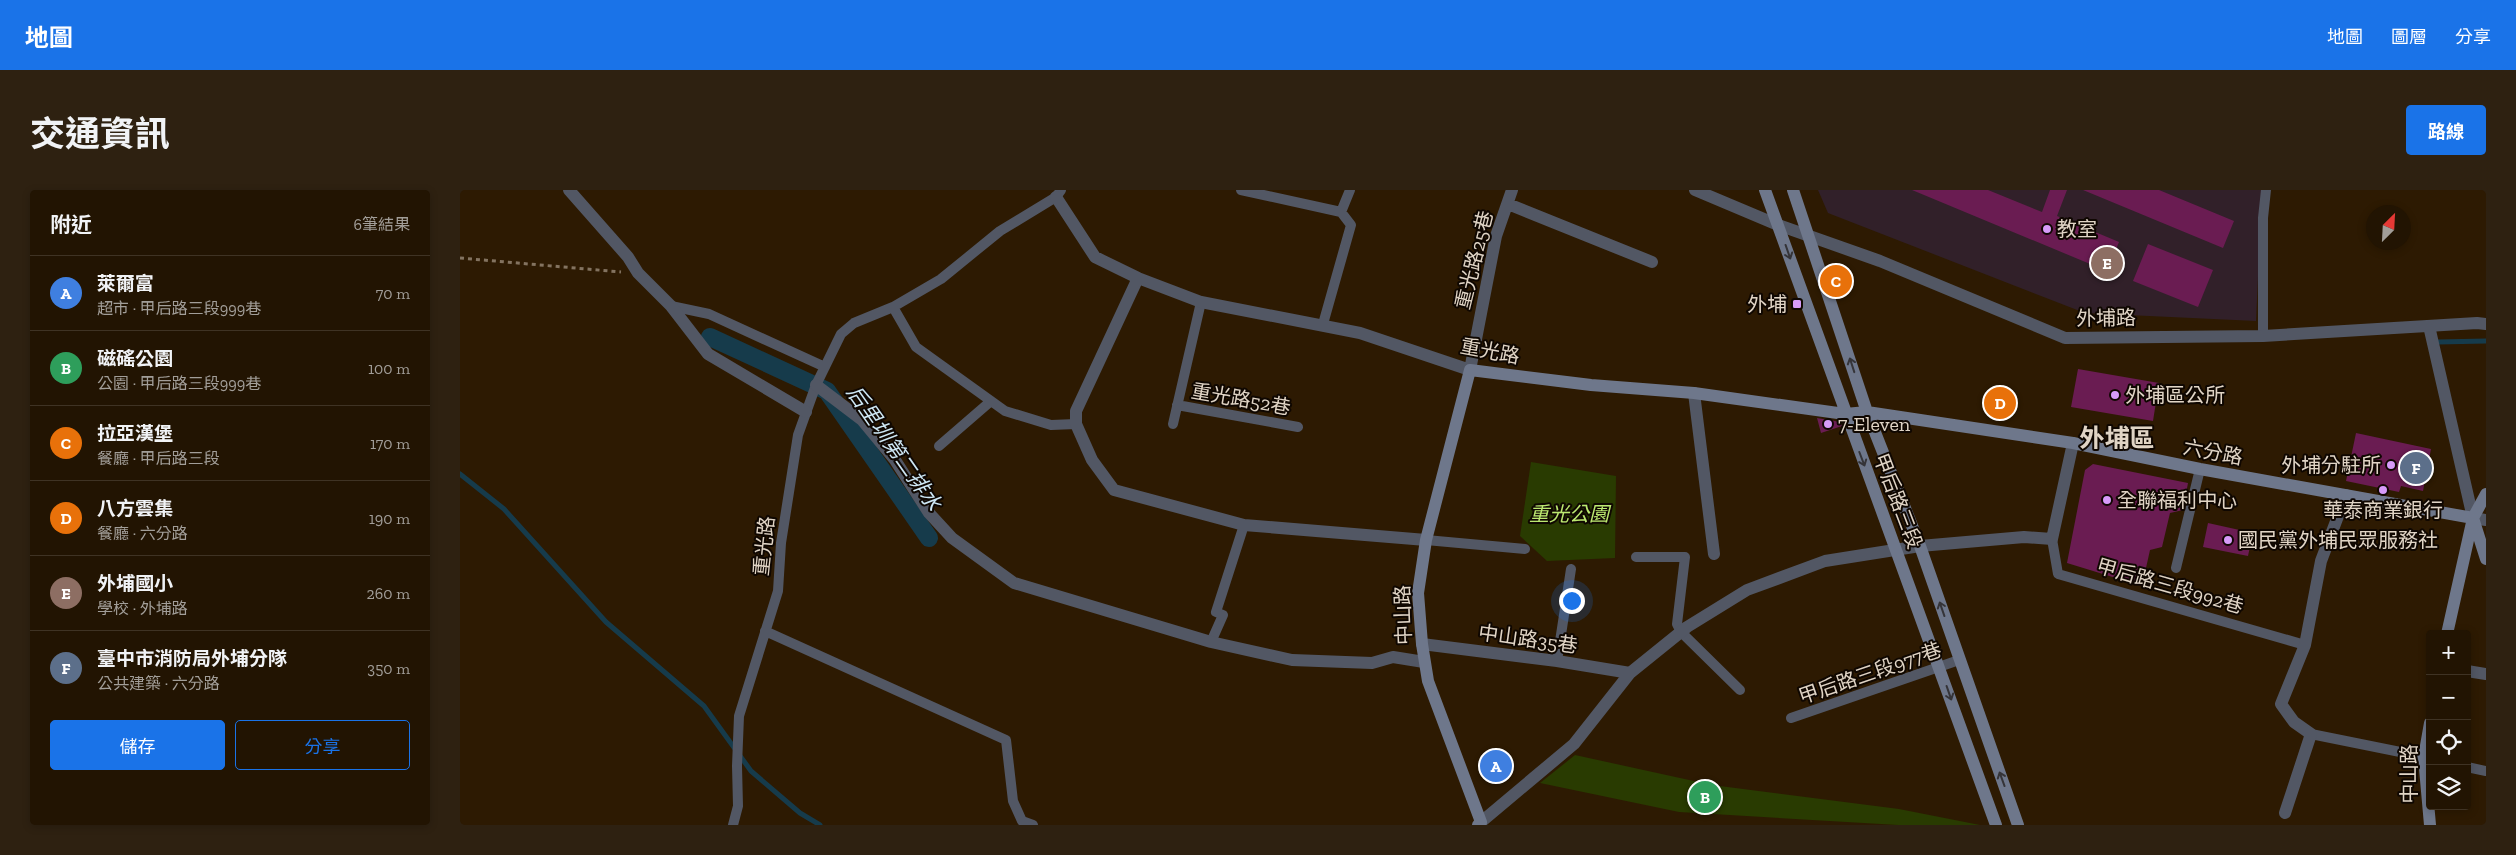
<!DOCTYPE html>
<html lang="zh-TW">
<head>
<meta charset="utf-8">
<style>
  :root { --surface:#221402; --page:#2e2111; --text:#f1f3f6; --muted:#a29e99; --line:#3f3324; --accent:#1a73e8 }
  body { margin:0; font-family:"Zilla Slab","Noto Sans TC",serif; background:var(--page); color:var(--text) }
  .controls { position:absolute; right:15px; bottom:15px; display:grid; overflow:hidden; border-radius:5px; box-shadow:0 2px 8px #0003 }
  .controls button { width:45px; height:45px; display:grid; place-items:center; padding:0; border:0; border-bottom:1px solid var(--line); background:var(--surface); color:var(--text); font:25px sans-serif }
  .compass { position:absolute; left:1906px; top:15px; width:45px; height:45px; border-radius:50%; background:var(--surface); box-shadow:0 2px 8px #0003; rotate:24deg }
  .you { position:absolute; left:1111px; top:410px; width:18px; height:18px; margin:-12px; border:4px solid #fff; border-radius:50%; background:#1a73e8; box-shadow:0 0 0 8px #1a73e833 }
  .badge { display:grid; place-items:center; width:32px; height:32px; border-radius:50%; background:var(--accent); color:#fff; font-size:16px; font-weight:700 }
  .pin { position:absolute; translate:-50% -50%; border:2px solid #fff; box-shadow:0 1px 5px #0006 }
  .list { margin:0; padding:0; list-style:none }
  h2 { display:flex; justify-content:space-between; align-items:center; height:65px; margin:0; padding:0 20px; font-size:21px }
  h2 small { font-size:16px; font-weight:400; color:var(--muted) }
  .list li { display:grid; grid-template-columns:32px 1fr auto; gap:15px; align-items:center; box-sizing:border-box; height:75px; padding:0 20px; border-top:1px solid var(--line) }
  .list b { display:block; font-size:19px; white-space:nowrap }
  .list p { margin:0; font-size:16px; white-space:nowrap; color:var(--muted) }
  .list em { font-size:16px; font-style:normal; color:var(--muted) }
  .actions { display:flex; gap:10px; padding:15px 20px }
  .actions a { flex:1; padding:11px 0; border:1px solid var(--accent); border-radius:5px; text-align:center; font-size:18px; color:var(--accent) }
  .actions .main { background:var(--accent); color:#fff }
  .icon { flex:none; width:28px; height:28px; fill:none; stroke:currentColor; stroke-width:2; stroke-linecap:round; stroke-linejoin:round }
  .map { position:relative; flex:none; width:2026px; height:635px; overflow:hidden; border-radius:5px }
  header { display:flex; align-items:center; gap:30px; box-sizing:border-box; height:70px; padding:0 25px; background:var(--accent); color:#fff }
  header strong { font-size:24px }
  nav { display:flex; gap:28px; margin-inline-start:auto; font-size:18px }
  .intro { display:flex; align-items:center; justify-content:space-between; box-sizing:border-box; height:120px; padding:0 30px }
  h1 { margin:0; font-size:35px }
  .button { padding:12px 22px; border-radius:5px; background:var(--accent); color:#fff; font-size:18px; font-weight:700 }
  main { display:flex; gap:30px; padding:0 30px }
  aside { flex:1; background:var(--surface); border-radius:5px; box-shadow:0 2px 8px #0003 }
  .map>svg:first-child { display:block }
  .education { fill:#312029 }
  .green { fill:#293b01 }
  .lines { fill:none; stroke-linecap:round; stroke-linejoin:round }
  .stream { stroke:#163b4b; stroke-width:5 }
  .canal { stroke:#163b4b; stroke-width:18 }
  .building { fill:#6a1c52 }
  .path { stroke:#837360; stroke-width:3; stroke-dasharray:4 4; stroke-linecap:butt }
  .lane { stroke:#525764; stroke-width:10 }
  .street { stroke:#525764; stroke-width:12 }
  .secondary { stroke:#6e778b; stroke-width:12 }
  .oneway { stroke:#353438 }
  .poi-dot { fill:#d79bf9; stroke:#0f0701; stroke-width:2 }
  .labels { text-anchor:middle; stroke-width:4; stroke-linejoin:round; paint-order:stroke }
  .poi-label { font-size:20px; fill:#e0d4c5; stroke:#0f0701; text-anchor:start }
  .street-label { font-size:20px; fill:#e0d4c5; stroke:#0f0701 }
  .park-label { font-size:20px; font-style:italic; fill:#bce870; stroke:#0f0701 }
  .water-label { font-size:21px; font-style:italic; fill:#cfe8f5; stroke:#0f0701 }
  .district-label { font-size:25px; font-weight:bold; fill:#e0d4c5; stroke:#0f0701 }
</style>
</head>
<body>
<header>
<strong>地圖</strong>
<nav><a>地圖</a><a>圖層</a><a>分享</a></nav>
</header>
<div class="intro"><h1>交通資訊</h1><a class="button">路線</a></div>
<main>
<aside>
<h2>附近<small>6筆結果</small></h2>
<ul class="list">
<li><span class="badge" style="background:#3f7fe0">A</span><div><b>萊爾富</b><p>超市 · 甲后路三段999巷</p></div><em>70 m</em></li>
<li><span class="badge" style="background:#2e9e5b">B</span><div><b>磁磘公園</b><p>公園 · 甲后路三段999巷</p></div><em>100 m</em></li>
<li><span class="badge" style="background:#e8710a">C</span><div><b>拉亞漢堡</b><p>餐廳 · 甲后路三段</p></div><em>170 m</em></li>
<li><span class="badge" style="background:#e8710a">D</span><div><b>八方雲集</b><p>餐廳 · 六分路</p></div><em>190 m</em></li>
<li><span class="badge" style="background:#8d6e63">E</span><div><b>外埔國小</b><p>學校 · 外埔路</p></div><em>260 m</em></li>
<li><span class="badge" style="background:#5c6f8a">F</span><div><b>臺中市消防局外埔分隊</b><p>公共建築 · 六分路</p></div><em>350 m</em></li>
</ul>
<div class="actions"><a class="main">儲存</a><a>分享</a></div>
</aside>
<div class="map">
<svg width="2026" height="635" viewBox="0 0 2026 635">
  <rect width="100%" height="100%" fill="#2d1a02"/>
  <path class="education" d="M1358 0H1802L1796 131 1625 123 1368 23Z"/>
  <path class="green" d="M1071 272 1156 286 1155 368 1087 371 1060 346Z
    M1115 565 1252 595 1439 619 1520 635H1438L1219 622 1080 593Z"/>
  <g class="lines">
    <path class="stream" d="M1978 152 2026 151
      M0 284 44 319 146 432 244 516 291 581 340 623 360 635"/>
    <path class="canal" d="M250 147 367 201 469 348"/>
  </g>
  <path class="building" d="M1452 0H1528L1582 22 1590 0H1607L1597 26 1659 52 1647 81Z
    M1623 0H1699L1774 31 1763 58Z
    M1688 54 1753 80 1738 117 1673 91Z
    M1618 179 1699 193 1693 231 1611 217Z
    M1357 228 1375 231 1381 233 1382 236 1361 243Z
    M1896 243 1971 259 1963 301 1941 296 1939 302 1886 291Z
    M1633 274 1728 293 1723 320 1710 323 1702 357 1690 360 1682 396 1607 373 1625 280Z
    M1748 333 1793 343 1788 366 1743 357Z"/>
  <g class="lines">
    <path class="path" d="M0 68 161 82"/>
    <path class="lane" d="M781 0 881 22
      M211 116 249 124 365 177
      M433 117 456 157 545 221 591 235 616 234
      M863 134 891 35 881 22 890 0
      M1803 146V28L1806 0
      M717 215 838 237
      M713 234 741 112
      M479 256 531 211
      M1592 349 1598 384 1845 455
      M966 350 1065 359
      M1176 367H1225L1217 434 1221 442 1280 500
      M1716 378 1740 279
      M305 441 546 550 553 611 562 631 573 635
      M751 452 763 425 756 422 784 335
      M1097 471 1111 379
      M1331 528 1499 470
      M1851 544 1970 568
      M2007 577 2026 581
      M273 635 278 616 277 576 279 526 318 401 321 353 338 245 356 195 381 144 394 133 433 117 481 89 540 41 596 7 601 0"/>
    <path class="street" d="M109 0 168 67 178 83 211 116 248 164 346 222
      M1235 0 1318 35 1420 71 1605 148 1803 146 2017 133 2026 134
      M596 7 635 67 678 88 741 112 900 143 1010 180 1036 46 1052 0
      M1048 14 1192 72
      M678 88 616 221V234L632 270 654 300 784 335 966 350
      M1969 136 2013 328 2026 330
      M356 195 402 230 435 270 469 323 492 348 554 393 751 452 832 470 912 473 933 467 964 472
      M1234 203 1254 364
      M962 454 1097 471 1170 483
      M2007 481 2026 484
      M1825 623 1851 544 1834 532 1821 514 1845 455 1861 371 1886 305
      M1022 635 1021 632 1114 554 1170 483 1227 437 1287 400 1365 371 1460 356 1564 347 1592 349 1613 253"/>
    <path class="secondary" d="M1305 0 1536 635
      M1333 0 1407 222 1460 356 1558 635
      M2013 328 2026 369
      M1987 444 2013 328 2026 304
      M1970 533 1964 567 1970 635
      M1018 635 1021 632 968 491 962 454 958 403 966 350 1010 180 1131 195 1234 203 1385 224 1407 222 1613 253 1740 279 2013 328"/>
  </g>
  <defs><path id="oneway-shaft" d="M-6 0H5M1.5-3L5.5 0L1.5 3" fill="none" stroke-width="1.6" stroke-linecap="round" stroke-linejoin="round" transform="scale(1.25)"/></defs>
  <g class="oneway">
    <use href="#oneway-shaft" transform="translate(1328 62) rotate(71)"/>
    <use href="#oneway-shaft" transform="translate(1392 175) rotate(-108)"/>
    <use href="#oneway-shaft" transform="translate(1402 269) rotate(69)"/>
    <use href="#oneway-shaft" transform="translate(1482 419) rotate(-109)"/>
    <use href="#oneway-shaft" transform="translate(1489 503) rotate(71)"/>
    <use href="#oneway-shaft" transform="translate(1542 589) rotate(-110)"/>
  </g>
  <g class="poi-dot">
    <circle cx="1587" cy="39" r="5"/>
    <rect x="1332" y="109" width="10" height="10" rx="2.5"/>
    <circle cx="1655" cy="205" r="5"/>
    <circle cx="1368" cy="234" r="5"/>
    <circle cx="1931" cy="275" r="5"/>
    <circle cx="1923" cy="300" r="5"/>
    <circle cx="1647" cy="310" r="5"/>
    <circle cx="1768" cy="350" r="5"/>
  </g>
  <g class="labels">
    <g class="poi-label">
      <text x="1597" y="46">教室</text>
      <text x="1327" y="121" text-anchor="end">外埔</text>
      <text x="1665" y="212">外埔區公所</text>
      <text x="1378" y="241">7-Eleven</text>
      <text x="1921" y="282" text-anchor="end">外埔分駐所</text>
      <text x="1657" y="317">全聯福利中心</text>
      <text x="1923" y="327" text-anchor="middle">華泰商業銀行</text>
      <text x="1778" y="357">國民黨外埔民眾服務社</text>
    </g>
    <g class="street-label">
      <text transform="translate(1014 70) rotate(-76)" y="7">重光路25巷</text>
      <text transform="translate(1646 128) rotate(-1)" y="7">外埔路</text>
      <text transform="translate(1030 161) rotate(11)" y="7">重光路</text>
      <text transform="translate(781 209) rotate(10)" y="7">重光路52巷</text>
      <text transform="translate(1753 262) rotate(11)" y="7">六分路</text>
      <text transform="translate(1438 311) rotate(69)" y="7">甲后路三段</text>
      <text transform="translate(304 356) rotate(-84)" y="7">重光路</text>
      <text transform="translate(1710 396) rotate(16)" y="7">甲后路三段992巷</text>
      <text transform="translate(943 425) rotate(-92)" y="7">中山路</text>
      <text transform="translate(1068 449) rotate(8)" y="7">中山路35巷</text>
      <text transform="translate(1410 483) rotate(-19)" y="7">甲后路三段977巷</text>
      <text transform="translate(1949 584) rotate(-90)" y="7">中山路</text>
    </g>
    <g class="park-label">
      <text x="1109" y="331">重光公園</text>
    </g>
    <g class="water-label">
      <text transform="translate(434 258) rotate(55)" y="7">后里圳第二排水</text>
    </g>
    <g class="district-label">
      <text x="1657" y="257">外埔區</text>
    </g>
  </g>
</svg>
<div class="controls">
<button>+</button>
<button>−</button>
<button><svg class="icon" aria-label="locate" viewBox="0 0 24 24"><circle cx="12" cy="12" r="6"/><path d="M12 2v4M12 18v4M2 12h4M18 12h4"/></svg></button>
<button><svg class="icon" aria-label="layers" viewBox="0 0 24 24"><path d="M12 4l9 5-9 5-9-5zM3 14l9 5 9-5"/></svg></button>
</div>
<svg class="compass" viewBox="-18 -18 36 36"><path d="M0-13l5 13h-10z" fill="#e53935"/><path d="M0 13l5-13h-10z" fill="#a29e99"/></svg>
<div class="you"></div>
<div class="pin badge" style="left:1036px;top:576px;background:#3f7fe0">A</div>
<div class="pin badge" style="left:1245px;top:607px;background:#2e9e5b">B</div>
<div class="pin badge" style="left:1376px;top:91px;background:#e8710a">C</div>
<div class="pin badge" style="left:1540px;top:213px;background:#e8710a">D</div>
<div class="pin badge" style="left:1647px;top:73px;background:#8d6e63">E</div>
<div class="pin badge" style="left:1956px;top:278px;background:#5c6f8a">F</div>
</div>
</main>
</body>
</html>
